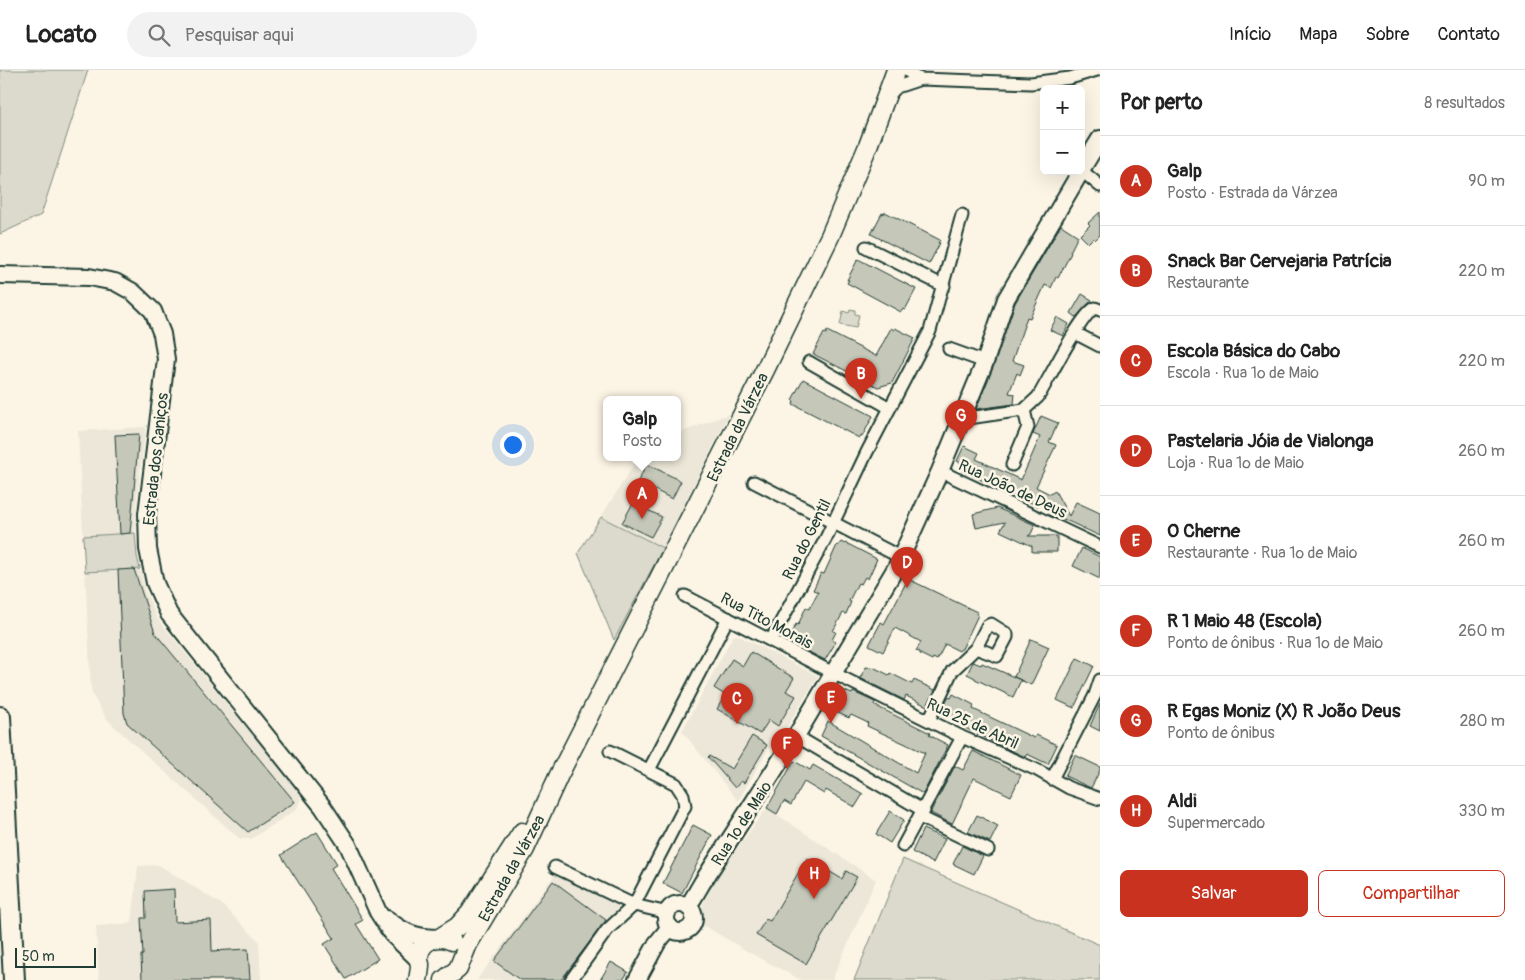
<!DOCTYPE html>
<html lang="pt">
<head>
<meta charset="utf-8">
<style>
  :root { --surface:#fff; --page:#f2f2f2; --text:#222; --muted:#767676; --line:#e0e0e0; --accent:#c8321e }
  body { margin:0; font-family:Pangolin,sans-serif; background:var(--page); color:var(--text) }
  .controls { position:absolute; right:15px; top:15px; display:grid; overflow:hidden; border-radius:8px; box-shadow:0 5px 20px #0002 }
  .controls button { width:45px; height:45px; display:grid; place-items:center; padding:0; border:0; border-bottom:1px solid var(--line); background:var(--surface); color:var(--text); font:25px sans-serif }
  .scale { position:absolute; left:15px; bottom:12px; width:81px; box-sizing:border-box; padding-left:5px; border:2px solid #1f3d34; border-top:0; font-size:14px; line-height:18px; white-space:nowrap; color:#1f3d34; -webkit-text-stroke:4px #fcf5e5; paint-order:stroke }
  .you { position:absolute; left:512px; top:374px; width:18px; height:18px; margin:-12px; border:4px solid #fff; border-radius:50%; background:#1a73e8; box-shadow:0 0 0 8px #1a73e833 }
  .badge { display:grid; place-items:center; width:32px; height:32px; border-radius:50%; background:var(--accent); color:#fff; font-size:16px; font-weight:700 }
  .pin { position:absolute; translate:-50% -41px; filter:drop-shadow(0 1px 2px #0008) }
  .pin::after { content:''; position:absolute; top:26px; width:18px; height:15px; background:inherit; clip-path:polygon(0 0,100% 0,50% 100%) }
  .popup { position:absolute; left:603px; top:326px; width:78px; height:65px; box-sizing:border-box; display:grid; place-content:center; border-radius:8px; background:var(--surface); filter:drop-shadow(0 1px 4px #0005); font-size:16px; white-space:nowrap; color:var(--muted) }
  .popup b { font-size:19px; color:var(--text) }
  .popup::after { content:''; position:absolute; left:50%; top:100%; margin-left:-10px; border:10px solid transparent; border-top-color:var(--surface) }
  .list { margin:0; padding:0; list-style:none }
  h2 { display:flex; justify-content:space-between; align-items:center; height:65px; margin:0; padding:0 20px; font-size:21px }
  h2 small { font-size:16px; font-weight:400; color:var(--muted) }
  .list li { display:grid; grid-template-columns:32px 1fr auto; gap:15px; align-items:center; box-sizing:border-box; height:90px; padding:0 20px; border-top:1px solid var(--line) }
  .list b { display:block; font-size:19px; white-space:nowrap }
  .list p { margin:0; font-size:16px; white-space:nowrap; color:var(--muted) }
  .list em { font-size:16px; font-style:normal; color:var(--muted) }
  .actions { display:flex; gap:10px; padding:15px 20px }
  .actions a { flex:1; padding:11px 0; border:1px solid var(--accent); border-radius:8px; text-align:center; font-size:18px; color:var(--accent) }
  .actions .main { background:var(--accent); color:#fff }
  .icon { flex:none; width:28px; height:28px; fill:none; stroke:currentColor; stroke-width:2; stroke-linecap:round; stroke-linejoin:round }
  .map { position:relative; flex:none; width:1100px; height:910px; overflow:hidden }
  header { display:flex; align-items:center; gap:30px; box-sizing:border-box; height:70px; padding:0 25px; background:var(--surface); border-bottom:1px solid var(--line) }
  header strong { font-size:24px }
  nav { display:flex; gap:28px; margin-inline-start:auto; font-size:18px }
  .search { width:350px; height:45px; background:var(--page); display:flex; align-items:center; gap:12px; box-sizing:border-box; padding:0 18px; border-radius:28px; color:var(--muted); font-size:19px }
  main { display:flex }
  aside { flex:1; background:var(--surface) }
  .map>svg:first-child { display:block }
  .built { fill:#ece7d8 }
  .green { fill:#dcdacc; stroke:#7e8c80 }
  .building { fill:#c5c7b9; stroke:#1f3d34 }
  .lines { fill:none; stroke-linecap:round; stroke-linejoin:round }
  .street-casing { stroke:#1f3d34; stroke-width:15 }
  .secondary-casing { stroke:#1f3d34; stroke-width:20 }
  .primary-casing { stroke:#1f3d34; stroke-width:21 }
  .highway-casing { stroke:#1f3d34; stroke-width:24 }
  .street { stroke:#fcf5e5; stroke-width:11 }
  .secondary { stroke:#fcf5e5; stroke-width:16 }
  .primary { stroke:#fcf5e5; stroke-width:18 }
  .highway { stroke:#fcf5e5; stroke-width:20 }
  .labels { text-anchor:middle; stroke-width:5; stroke-linejoin:round; paint-order:stroke }
  .street-label { font-size:16px; fill:#1f3d34; stroke:#fcf5e5 }
</style>
</head>
<body>
<header>
<strong>Locato</strong>
<div class="search"><svg class="icon" aria-label="search" viewBox="0 0 24 24"><circle cx="10" cy="10" r="6"/><path d="M15 15l6 6"/></svg>Pesquisar aqui</div>
<nav><a>Início</a><a>Mapa</a><a>Sobre</a><a>Contato</a></nav>
</header>
<main>
<div class="map">
<svg width="1100" height="910" viewBox="0 0 1100 910">
  <rect width="100%" height="100%" fill="#fcf5e5"/>
  <filter id="ink" filterUnits="userSpaceOnUse"><feTurbulence type="fractalNoise" baseFrequency=".02" numOctaves="2"/><feDisplacementMap in="SourceGraphic" scale="10" xChannelSelector="R" yChannelSelector="G"/><feConvolveMatrix kernelMatrix="1 2 1 2 8 2 1 2 1" color-interpolation-filters="sRGB"/></filter>
  <g filter="url(#ink)">
    <path class="built" d="M729 344 663 478 601 447 638 388H677V364Z
      M146 357 137 427 135 463 83 466 78 361Z
      M140 499 145 521 157 548 300 724 301 731 296 740 251 769H240L116 658 106 648 93 626 91 618 85 502Z
      M737 565 818 606 775 677 769 678 738 731 682 661 733 566Z
      M767 738 876 810 832 910H801L752 884 703 855 699 843 714 810Z
      M159 795 221 834 259 871 261 910H99L96 856 132 853 138 796Z
      M556 803 619 836 564 910H477Z"/>
    <path class="green" d="M0 0H88L41 145 0 164Z
      M850 239 855 240V244L859 245 856 258 840 255 843 241 849 243Z
      M601 447 663 478 614 570 578 483Z
      M135 463 137 486 140 499 85 502 83 466Z
      M903 789 1100 875V910H854Z"/>
    <path class="building" d="M885 142 940 170 938 173H940L929 194 871 164 882 143 884 144Z
      M1100 142V165L1095 170 1093 168 1088 173 1080 165 1090 155 1088 153Z
      M1061 155 1078 166 1070 182 1071 183 1058 208 1056 207 1051 218 1045 215 1030 248 1027 247 1012 291 1024 295 1020 305 1017 303 1009 323 1015 324 1014 334 976 339 994 295 1015 233Z
      M858 189 916 219 905 240 903 239 901 242 847 213 849 210H847Z
      M1082 224 1092 230 1076 247 1071 243Z
      M1057 247 1069 254 1063 266 1050 260Z
      M891 258 894 260 895 258 915 268 892 313 878 317 813 284 824 263 826 264 827 261 876 286Z
      M803 309 873 346 862 367 860 366 859 368 793 334 794 331 792 330Z
      M1041 346 1058 353 1049 372 1056 375 1036 417 1050 424 1055 421 1069 446 1076 432 1100 443V466L1057 446V448L1052 446 1042 429 1038 436 962 401 965 395 957 391 964 376 979 383 976 389 1021 410 1040 367 1033 364Z
      M139 364 130 463 120 464 115 365Z
      M647 394 681 411 672 429 649 417 650 415 638 411Z
      M633 433 662 447 651 467 622 453Z
      M997 438 1035 455 1031 464 1028 466H1057V482H1032V476L1000 461 1005 452 976 458 973 444Z
      M841 472 845 474 846 473 877 489 868 509 865 507 861 514 858 513 849 531 851 532 846 544 843 543 833 561 836 562 832 570 836 572 825 590 795 575 796 574 790 570 792 566 790 565 796 554 798 555 806 537 809 539 818 522 813 520 821 503 824 504 837 475 838 476Z
      M1082 478 1100 487V509L1073 496Z
      M134 499 155 563 295 732 248 762 127 653 124 643 118 500Z
      M908 509 977 542 976 544 978 545 962 579H961L959 581 945 574 937 590 933 588 932 590 920 584V582L916 581 921 572 895 558 883 582 869 575 881 552 884 554Z
      M1031 569 1049 577 1031 615 1014 607Z
      M751 582 794 608 786 621 796 626 778 656 769 650 760 664 717 639 725 625 714 618 732 589 743 596Z
      M1077 588 1094 596 1074 638 1057 630Z
      M973 592 981 595 982 593 1021 610 1013 627 975 609V608L967 604Z
      M866 597 872 598 873 597 889 605 890 603 912 614 914 610 935 620 927 636 906 626 904 630 860 608Z
      M838 618 852 624 853 622 875 632 874 635 930 663 929 665 948 675 923 724 821 666 828 651 916 703 925 683 867 656 868 653 851 645 849 648 827 638Z
      M953 624 974 635 973 639 1034 668 1036 665 1057 675 1048 694 1027 684 1025 687 963 657 965 654 941 642 948 627 951 628Z
      M1100 634V661L1090 656Z
      M752 666 767 675 744 713 741 711 735 718 708 687 709 686 732 699Z
      M973 681 1021 705 1011 726 974 708 952 754 931 743V741L955 696 963 700Z
      M1075 685 1100 697V700L1091 718 1065 706Z
      M794 691 810 700 813 695 863 724 855 737 826 720 824 724 804 712 791 735 784 731 777 744 767 738Z
      M890 741 904 750 890 773 876 764Z
      M977 745 998 756 990 772 968 762Z
      M693 755 712 765 682 823 663 813Z
      M923 759 945 769 933 793 912 782Z
      M317 762 337 794 331 798 363 850 356 854 378 889 346 909 324 874 334 868 281 785Z
      M962 776 983 786 974 804 953 794Z
      M807 788 842 809 846 801 857 807 806 894 756 865 766 849 770 851Z
      M553 811 606 850 561 910H520L494 891Z
      M174 819 175 852 211 850 212 881 248 879 250 910H142L141 885H143L141 848H146L145 821Z
      M611 892 628 902 623 910H600Z"/>
    <g class="lines">
      <defs>
        <path id="street" d="M906 0 915 7 921 9
          M888 26 897 17 921 9 1031 13 1070 8 1097 0
          M1081 100 1100 116
          M866 177 944 216
          M1075 263 1100 276
          M949 279 985 292
          M809 292 890 338
          M962 349 1024 340 1038 327C1048 311 1081 244 1095 238L1100 240
          M1012 395 1028 357 1024 340
          M940 401 1100 477
          M754 412 902 488
          M685 526 833 603 962 667 1037 700 1069 718 1100 729
          M771 570 826 468 867 382 930 261 962 145
          M929 650 952 601 976 578 987 556 991 554 1007 564V567L997 586 976 578
          M796 666 924 741
          M649 700 728 548
          M1052 709 1095 625 1100 610
          M920 747 988 780
          M903 776 962 667
          M555 797 634 835 668 843
          M571 910 607 860 634 835 685 736 683 725 676 714 610 681"/>
        <path id="secondary" d="M1081 100 1100 69
          M0 205 89 207 115 212 133 222 153 241 162 264 166 289 147 444 148 479 155 513 169 544 323 737 348 775 378 842 392 864 419 890
          M666 848a14 14 0 1 1 28 0a14 14 0 1 1-28 0Z
          M688 837 702 813 796 666 897 496 940 401 985 292 1006 229 1081 101
          M387 849C404 863 415 867 436 868
          M637 910 657 873 670 857"/>
        <path id="primary" d="M441 867 457 857 470 843 522 762
          M418 910C419 905 420 899 420 894 419 891 418 890 419 886 421 870 439 864 452 871
          M444 910 458 899 468 874 525 779 559 705 765 300 830 166 868 76 896 0"/>
        <path id="highway" d="M0 647 14 910"/>
      </defs>
      <use href="#street" class="street-casing"/>
      <use href="#secondary" class="secondary-casing"/>
      <use href="#primary" class="primary-casing"/>
      <use href="#highway" class="highway-casing"/>
      <use href="#street" class="street"/>
      <use href="#secondary" class="secondary"/>
      <use href="#primary" class="primary"/>
      <use href="#highway" class="highway"/>
    </g>
  </g>
  <g class="labels">
    <g class="street-label">
      <text transform="translate(737 357) rotate(-64)" y="6">Estrada da Várzea</text>
      <text transform="translate(155 389) rotate(-84)" y="6">Estrada dos Caniços</text>
      <text transform="translate(1013 418) rotate(25)" y="6">Rua João de Deus</text>
      <text transform="translate(806 469) rotate(-63)" y="6">Rua do Gentil</text>
      <text transform="translate(767 550) rotate(28)" y="6">Rua Tito Morais</text>
      <text transform="translate(973 653) rotate(25)" y="6">Rua 25 de Abril</text>
      <text transform="translate(741 753) rotate(-57)" y="6">Rua 1º de Maio</text>
      <text transform="translate(511 798) rotate(-61)" y="6">Estrada da Várzea</text>
    </g>
  </g>
</svg>
<div class="controls">
<button>+</button>
<button>−</button>
</div>
<div class="scale">50 m</div>
<div class="you"></div>
<div class="pin badge" style="left:642px;top:449px">A</div>
<div class="popup"><b>Galp</b>Posto</div>
<div class="pin badge" style="left:861px;top:329px">B</div>
<div class="pin badge" style="left:737px;top:654px">C</div>
<div class="pin badge" style="left:907px;top:518px">D</div>
<div class="pin badge" style="left:831px;top:653px">E</div>
<div class="pin badge" style="left:787px;top:699px">F</div>
<div class="pin badge" style="left:961px;top:371px">G</div>
<div class="pin badge" style="left:814px;top:829px">H</div>
</div>
<aside>
<h2>Por perto<small>8 resultados</small></h2>
<ul class="list">
<li><span class="badge">A</span><div><b>Galp</b><p>Posto · Estrada da Várzea</p></div><em>90 m</em></li>
<li><span class="badge">B</span><div><b>Snack Bar Cervejaria Patrícia</b><p>Restaurante</p></div><em>220 m</em></li>
<li><span class="badge">C</span><div><b>Escola Básica do Cabo</b><p>Escola · Rua 1º de Maio</p></div><em>220 m</em></li>
<li><span class="badge">D</span><div><b>Pastelaria Jóia de Vialonga</b><p>Loja · Rua 1º de Maio</p></div><em>260 m</em></li>
<li><span class="badge">E</span><div><b>O Cherne</b><p>Restaurante · Rua 1º de Maio</p></div><em>260 m</em></li>
<li><span class="badge">F</span><div><b>R 1 Maio 48 (Escola)</b><p>Ponto de ônibus · Rua 1º de Maio</p></div><em>260 m</em></li>
<li><span class="badge">G</span><div><b>R Egas Moniz (X) R João Deus</b><p>Ponto de ônibus</p></div><em>280 m</em></li>
<li><span class="badge">H</span><div><b>Aldi</b><p>Supermercado</p></div><em>330 m</em></li>
</ul>
<div class="actions"><a class="main">Salvar</a><a>Compartilhar</a></div>
</aside>
</main>
</body>
</html>
